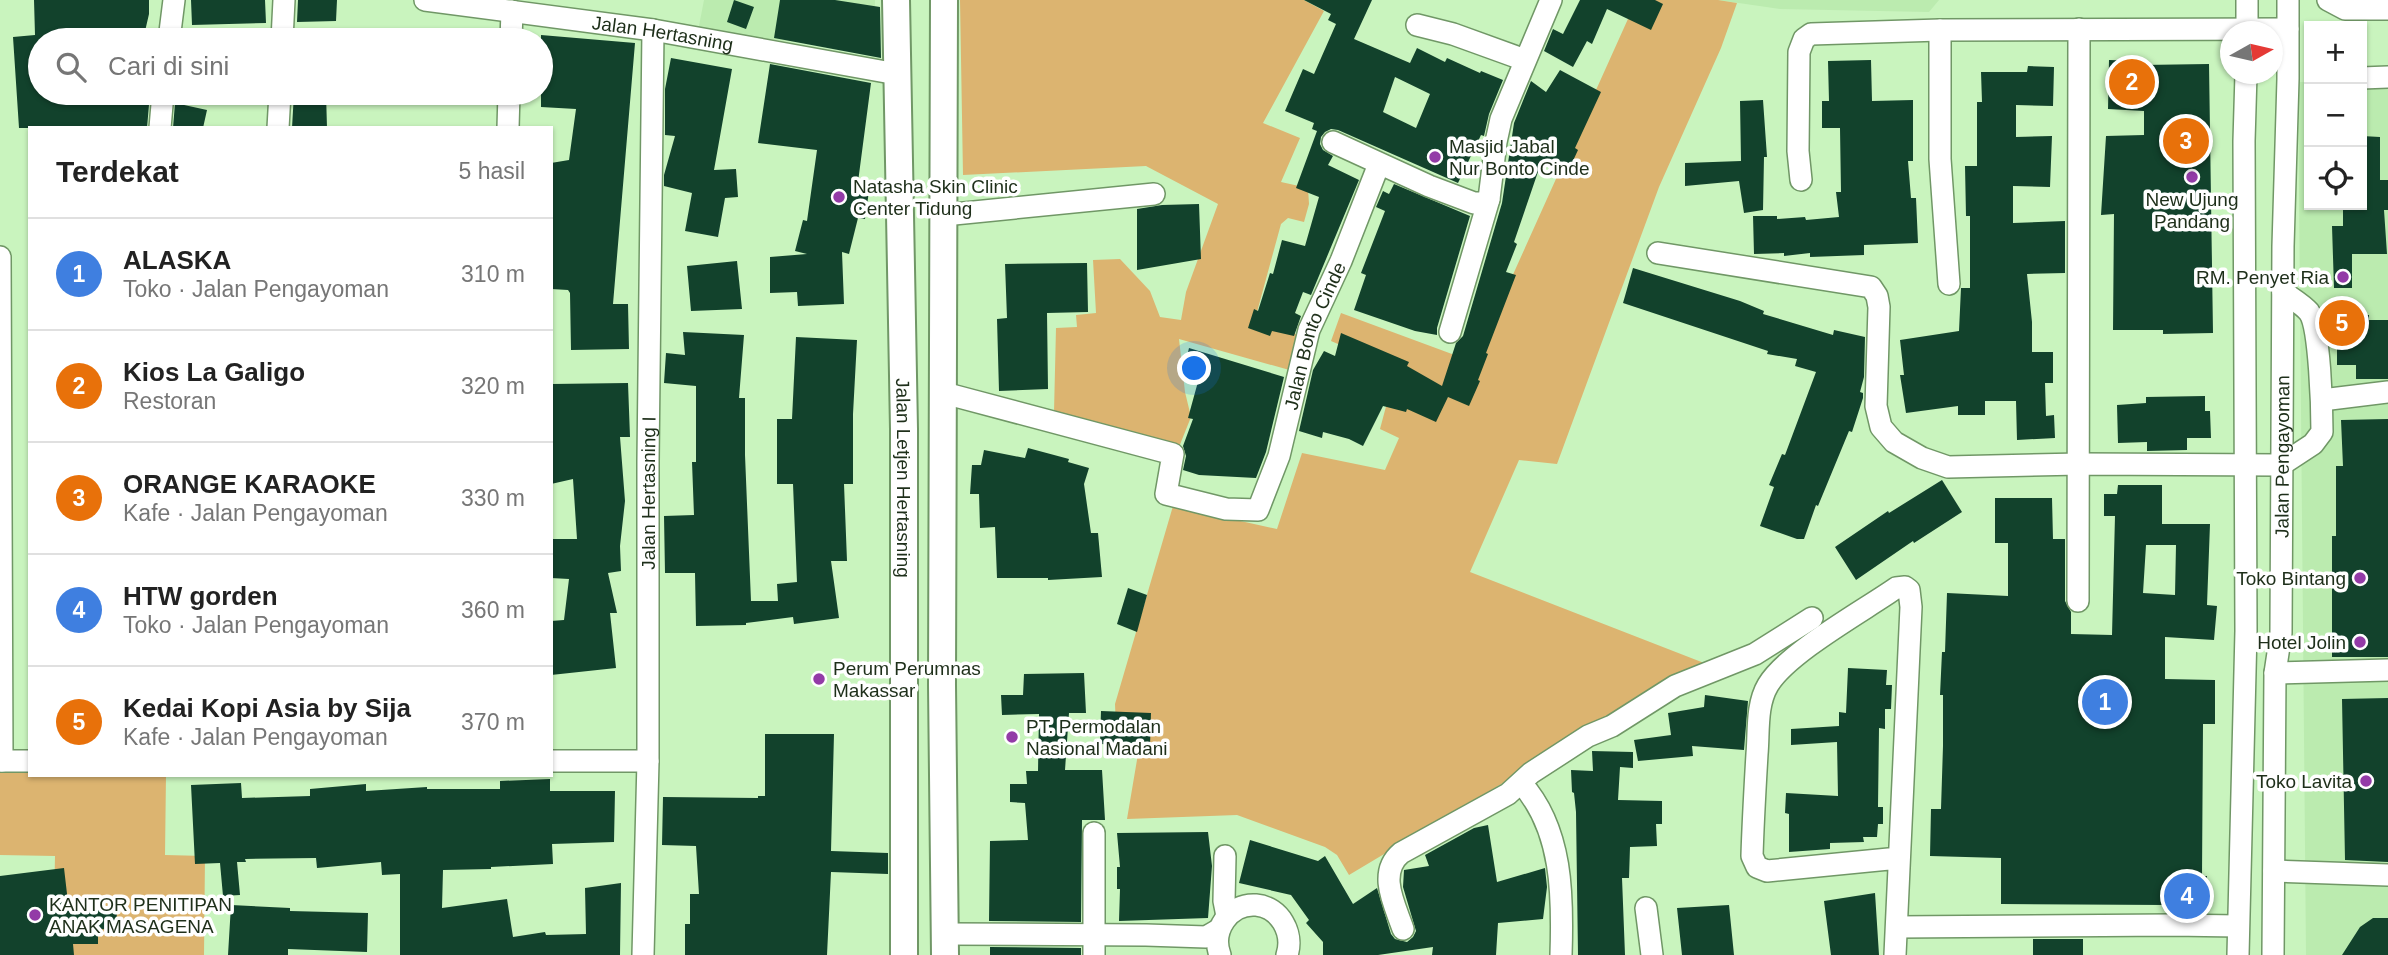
<!DOCTYPE html>
<html lang="id">
<head>
<meta charset="utf-8">
<style>
  :root { --surface:#fff; --page:#f2f2f2; --text:#222; --muted:#767676; --line:#e0e0e0; --accent:#933ba7 }
  body { margin:0; font-family:Arial,sans-serif; background:var(--page); color:var(--text) }
  .controls { position:absolute; right:21px; top:21px; display:grid; overflow:hidden; border-radius:0px; box-shadow:0 2px 5px #0004 }
  .controls button { width:63px; height:63px; display:grid; place-items:center; padding:0; border:0; border-bottom:2px solid var(--line); background:var(--surface); color:var(--text); font:35px sans-serif }
  .compass { position:absolute; left:2220px; top:21px; width:63px; height:63px; border-radius:50%; background:var(--surface); box-shadow:0 2px 5px #0004; rotate:82deg }
  .you { position:absolute; left:1195px; top:369px; width:24px; height:24px; margin:-18px; border:5px solid #fff; border-radius:50%; background:#1a73e8; box-shadow:0 0 0 10px #1a73e833 }
  .badge { display:grid; place-items:center; width:46px; height:46px; border-radius:50%; background:var(--accent); color:#fff; font-size:23px; font-weight:700 }
  .pin { position:absolute; translate:-50% -50%; border:4px solid #fff; box-shadow:0 2px 7px #0006 }
  .list { margin:0; padding:0; list-style:none }
  h2 { display:flex; justify-content:space-between; align-items:center; height:91px; margin:0; padding:0 28px; font-size:30px }
  h2 small { font-size:23px; font-weight:400; color:var(--muted) }
  .list li { display:grid; grid-template-columns:46px 1fr auto; gap:21px; align-items:center; box-sizing:border-box; height:112px; padding:0 28px; border-top:2px solid var(--line) }
  .list b { display:block; font-size:26px; white-space:nowrap }
  .list p { margin:0; font-size:23px; white-space:nowrap; color:var(--muted) }
  .list em { font-size:23px; font-style:normal; color:var(--muted) }
  .icon { flex:none; width:38px; height:38px; fill:none; stroke:currentColor; stroke-width:2; stroke-linecap:round; stroke-linejoin:round }
  .map { position:relative; flex:none; width:2388px; height:955px; overflow:hidden }
  .search { position:absolute; background:var(--surface); box-shadow:0 2px 5px #0004; left:28px; top:28px; width:525px; height:77px; display:flex; align-items:center; gap:18px; box-sizing:border-box; padding:0 24px; border-radius:38px; color:var(--muted); font-size:26px }
  .panel { position:absolute; background:var(--surface); box-shadow:0 2px 5px #0004; left:28px; top:126px; width:525px; height:651px; border-radius:0px }
  .map>svg:first-child { display:block }
  .built { fill:#bbebaf }
  .green { fill:#dcb470 }
  .building { fill:#12422c; fill-rule:evenodd }
  .lines { fill:none; stroke-linecap:round; stroke-linejoin:round }
  .minor-casing { stroke:#709766; stroke-width:24 }
  .major-casing { stroke:#709766; stroke-width:30 }
  .minor { stroke:#fff; stroke-width:21 }
  .major { stroke:#fff; stroke-width:26 }
  .poi-dot { fill:#933ba7; stroke:#fff; stroke-width:2.5 }
  .labels { text-anchor:middle; stroke-width:7; stroke-linejoin:round; paint-order:stroke }
  .street-label { font-size:19px; fill:#1e2f1a; stroke:#fff }
  .poi-label { font-size:19px; fill:#1e2f1a; stroke:#fff; text-anchor:start }
</style>
</head>
<body>
<div class="map">
<svg width="2388" height="955" viewBox="0 0 2388 955">
  <rect width="100%" height="100%" fill="#c9f4be"/>
  <path class="built" d="M704 0H875L874 51 698 31Z
    M1718 0H1939L1929 12 1780 9Z
    M2298 82H2309V205H2362V82H2388V955H2306Z"/>
  <path class="green" d="M960 0H1304L1324 11 1263 123 1300 138 1281 182 1308 188 1309 204 1304 222 1288 218 1281 224 1254 323 1308 337 1300 373 1179 339 1185 392 1191 417 1179 447 1054 412 1056 328 1077 327 1076 315 1096 313 1093 260 1120 259 1150 291 1160 317 1181 320 1186 292 1218 204 1146 166 963 175Z
    M1653 0H1718L1737 3 1721 48 1659 187 1557 464 1519 460 1470 572 1704 663 1349 875 1337 855 1325 847 1237 815 1127 819 1138 754 1117 752 1115 704 1173 506 1277 529 1302 453 1385 470 1399 438 1380 429 1396 369 1331 341 1341 313 1479 364 1502 299 1632 10Z
    M0 763 30 764V775H166L165 855 205 856 204 955H53L55 856 0 855Z"/>
  <path class="building" d="M34 0H149V14L143 40H120L97 35V40H40V93H150L147 128H19L13 37 35 35Z
    M191 0H265L266 23 192 25Z
    M298 0H337L336 21 297 22Z
    M734 0 754 7 746 29 727 22Z
    M780 0H835L880 7 881 58 774 38Z
    M1304 0H1372L1354 39 1410 63 1417 48 1445 62 1447 58 1480 73 1481 71 1503 80 1489 114 1484 136 1481 135 1458 183 1338 130 1331 129 1325 132 1321 137 1320 144 1323 150 1333 156 1328 165 1359 180 1311 295 1303 292 1295 313 1301 316 1294 336 1272 331 1270 336 1248 328 1254 309 1258 311 1270 273 1273 274 1282 240 1305 246 1319 197 1296 188 1317 131 1312 129 1314 123 1285 111 1303 69 1314 74 1336 24 1328 20 1331 14ZM1395 77 1430 94 1416 128 1383 112Z
    M1580 0H1655L1663 4 1651 30 1607 9 1592 44 1587 41 1573 67 1544 51 1553 29 1563 34Z
    M541 35 635 43 613 304H628L629 349 571 350 570 293 568 290 551 289V163L569 160 576 109 541 107Z
    M671 58 732 69 714 170 736 169 738 197 725 198 718 237 685 231 692 193 664 186V175L675 136 665 135V89Z
    M1871 60 1872 101 1913 100V161H1908L1911 198H1916L1918 243 1864 245V255L1810 257V253L1784 256V253L1754 254 1753 216H1777V219L1805 217 1806 220 1839 217 1836 192H1841L1840 128H1822V101H1829L1828 61Z
    M2109 60 2142 61V65L2209 64 2213 333 2163 334V330H2113L2114 214 2101 215 2106 136 2144 135V111L2108 109Z
    M770 64 871 83 858 182 870 184 865 219 858 218 849 254 842 252 844 304 798 306 797 292 770 293V257L807 254 795 251 803 220 807 221 817 150 758 143Z
    M2028 66 2054 67 2053 106 2016 105V137L2052 136 2050 187 2013 186V223L2065 221V273L2027 274 2032 322V352H2053V383H2045L2046 416 2054 415 2055 438 2017 440 2016 401H1985V415H1958V406L1906 413 1900 375H1904L1900 340 1959 331 1961 288H1970V216H1966L1965 166H1977V102H1982L1981 72H2027Z
    M1560 70 1601 92 1575 148 1578 150 1566 176 1541 163 1514 242 1517 244 1506 272 1516 275 1486 353 1488 354 1478 380 1480 381 1469 406 1448 397 1436 422 1407 409 1406 412 1383 406 1363 446 1349 439 1323 432 1322 438 1299 431 1313 370 1324 351 1335 356 1341 333 1409 362 1407 366 1442 386 1456 343 1463 336 1502 203 1514 123 1531 81 1546 92Z
    M294 93H326L327 128H292Z
    M1763 100 1767 157H1764L1763 210 1744 213 1739 181 1685 186V163L1741 161 1740 101Z
    M175 103 207 110 203 128H173Z
    M2362 136 2380 137V180H2388V210H2384L2387 254H2352V288H2334L2332 226H2343V205H2362Z
    M1394 184 1470 216 1437 328V335L1415 331 1354 310 1366 275 1361 273 1385 211 1376 207 1383 191 1389 194Z
    M1199 204 1201 259 1137 270V209L1162 205Z
    M737 261 742 309 691 311 687 266Z
    M1087 263 1088 312 1047 313 1048 389 999 391 997 319 1007 318 1005 264Z
    M1633 268 1740 301 1764 311 1763 314 1833 335 1834 330 1865 337 1864 377 1860 392 1863 393V398L1852 432 1849 431 1818 506 1816 505 1804 539H1797L1760 526 1774 487 1769 485 1782 454 1785 455 1816 372 1795 366 1797 359 1767 354 1768 351 1623 303Z
    M2337 315H2369V320H2388V379H2356V365H2337Z
    M683 332 744 335 739 398H745V455L751 601H778L777 584 797 582 793 484H777V419H792L796 337 857 340 853 414V484H844L847 561H831L839 618 794 624 793 617 746 623V625L696 626 695 573H665L664 516 694 515 692 462H696V386L664 383 666 353 685 355Z
    M1189 348 1284 377 1266 452 1256 478 1199 475 1183 470 1186 456 1183 446 1193 419 1188 418 1199 378 1183 373Z
    M628 383 630 437H620L625 501 620 546 621 571 608 573 617 613H610L616 668 551 675V621L564 620 569 579 551 578V539H577L573 479 551 484V384Z
    M2205 396V411H2210L2211 438H2187V450L2147 451V442L2118 443 2117 405 2146 403V397Z
    M2388 419V657H2332V536H2336V466H2343L2341 420Z
    M1028 448 1069 459 1068 462 1089 468 1084 484 1091 533H1098L1102 577 1048 580V578H997L995 527 980 528 979 494H970L972 465H981L984 450 1025 458Z
    M1942 480 1962 512 1914 543 1913 541 1856 580 1835 547 1888 511 1889 513Z
    M2118 485H2162V524H2210L2207 605 2217 606 2214 640 2165 637V679L2215 680V724H2203L2202 876H2207V912H2167V905L2001 904V858L1930 856 1931 809H1941L1943 746V695H1940L1942 652H1945L1947 593 2008 596V543H1995V498H2052L2053 539H2065V601L2071 612V634L2112 635 2115 516H2104V494H2117ZM2146 545H2176L2175 595 2143 593Z
    M1128 588 1147 595 1137 632 1117 624Z
    M1848 668 1887 670 1886 685H1892L1891 709H1885V729L1879 728 1878 807H1883V824H1878L1877 837H1863L1864 842 1830 843V849L1789 852V814L1785 813 1786 793 1838 796 1837 742 1791 745V729L1839 726V712L1846 713Z
    M1084 673 1086 713H1069L1065 770H1102L1105 820H1082L1081 922 989 921 990 841 1028 840 1025 803 1010 802V784H1027L1026 771H1038L1039 714 1002 715 1001 695H1023L1024 674Z
    M1705 695 1748 701 1744 750 1692 746 1693 756 1638 761 1634 740 1671 735 1668 713 1704 707Z
    M2388 698V862L2345 860 2342 699Z
    M1101 711 1151 713 1150 746 1100 744Z
    M765 734H834L831 851 888 853V874L831 872 827 955H685V924H690V894H699L696 846 662 845 663 797 758 798V796H765Z
    M1592 751 1633 752V768L1620 767 1618 800 1662 801V824H1656L1657 846 1630 847 1629 878H1622L1625 955H1578L1576 812 1574 793 1572 792 1571 770 1593 771Z
    M550 779V791H615L614 842 552 844 553 864 491 867V869L443 870 442 908 507 899 513 937 545 932 546 935 586 934 585 888 621 883 620 955H400V874L382 875 381 862 317 868 316 858 245 859 246 862H237L240 895 223 896 220 863 195 864 191 785 241 783 242 798 310 796V789L366 784V791L427 787V789H500V781Z
    M1488 825 1497 882 1545 868 1547 887 1543 919 1498 923 1496 955H1432L1433 947 1378 955H1323V942L1306 923 1309 920 1291 895 1239 883 1250 840 1318 861 1325 856 1353 904 1377 888 1391 934 1395 939 1407 942 1413 937 1416 931 1403 887 1404 870 1429 866 1425 855 1474 828Z
    M1208 832 1212 866 1208 918 1119 921 1120 889H1117V867H1120L1117 833Z
    M64 868 69 911 100 908V910L117 911 116 930 98 929V944H73L74 955H0V876Z
    M1875 893 1879 955H1831L1824 901Z
    M231 905 290 908V911L368 913 367 952 288 949V955H228Z
    M1729 905 1734 955H1682L1677 908Z
    M2373 918H2388V955H2342L2360 927Z
    M2033 939H2083V955H2033Z
    M990 947 1081 948V955H990Z"/>
  <g class="lines">
    <defs>
      <g id="minor">
        <path id="s1" d="M425 0 653 30 897 74"/>
        <path d="M2247 0V32"/>
        <path d="M2328 0 2345 9H2388"/>
        <path d="M1417 25 1453 34 1525 60"/>
        <path d="M1940 30V159L1949 284"/>
        <path d="M169 40 174 0"/>
        <path d="M282 40 284 0"/>
        <path d="M511 40 512 11"/>
        <path d="M2362 78 2388 77"/>
        <path d="M160 128 163 93"/>
        <path d="M278 128 280 93"/>
        <path d="M508 128 509 93"/>
        <path d="M1333 142 1429 186 1474 203H1484L1489 199"/>
        <path d="M1801 180 1798 151 1799 52 1804 39 1811 34 1940 30 2288 29"/>
        <path d="M944 215 1154 194"/>
        <path d="M1658 253 1871 287 1877 296 1879 307 1876 406 1881 427 1894 442 1922 458 1948 467 2080 464 2281 465 2313 444 2322 432C2322 411 2320 327 2309 312 2302 304 2291 298 2283 292"/>
        <path d="M0 257 2 761"/>
        <path d="M1450 332 1489 199 1496 142 1501 119 1551 0"/>
        <path id="s2" d="M944 393 1173 454 1166 494 1226 509 1258 510 1279 456 1309 330 1341 261 1379 164"/>
        <path d="M2322 400 2388 392"/>
        <path d="M2078 601 2079 29"/>
        <path d="M2275 673 2388 670"/>
        <path d="M0 761H30"/>
        <path d="M551 761H648"/>
        <path d="M1521 783C1563 829 1563 897 1561 955"/>
        <path d="M1094 833V955"/>
        <path d="M1225 856 1224 901 1227 916"/>
        <path d="M2274 871 2388 875"/>
        <path d="M1646 908 1652 955"/>
        <path d="M1897 927 2172 925 2238 926"/>
        <path d="M1403 929C1395 905 1377 873 1401 853L1508 794 1531 773 1588 736 1612 726 1675 686 1755 654 1812 618"/>
        <path d="M945 934 1146 935 1206 937 1218 930"/>
        <path id="s3" d="M643 955 648 761V461L653 30"/>
        <path d="M1220 955C1211 931 1229 903 1256 905 1280 907 1294 933 1287 955"/>
        <path d="M1895 955 1911 607 1909 590 1905 587 1896 588C1863 611 1787 653 1768 685 1756 705 1759 732 1757 754 1755 788 1753 822 1752 856L1757 867 1767 871 1899 858"/>
        <path d="M2238 955 2246 631 2244 141 2246 74"/>
        <path id="s4" d="M2273 955 2275 673 2281 633 2283 246 2288 79V0"/>
      </g>
      <g id="major">
        <path id="s5" d="M896 0 904 429V955"/>
        <path d="M944 0 942 685 945 955"/>
      </g>
    </defs>
    <use href="#minor" class="minor-casing"/>
    <use href="#major" class="major-casing"/>
    <use href="#minor" class="minor"/>
    <use href="#major" class="major"/>
  </g>
  <g class="poi-dot">
    <circle cx="1435" cy="157" r="7"/>
    <circle cx="2192" cy="177" r="7"/>
    <circle cx="839" cy="197" r="7"/>
    <circle cx="2343" cy="277" r="7"/>
    <circle cx="2360" cy="578" r="7"/>
    <circle cx="2360" cy="642" r="7"/>
    <circle cx="819" cy="679" r="7"/>
    <circle cx="1012" cy="737" r="7"/>
    <circle cx="2366" cy="781" r="7"/>
    <circle cx="35" cy="915" r="7"/>
  </g>
  <g class="labels">
    <g class="street-label">
      <text dy="7" stroke="none"><textPath href="#s1" startOffset="240">Jalan Hertasning</textPath></text>
      <text dy="7" stroke="none"><textPath href="#s2" startOffset="555">Jalan Bonto Cinde</textPath></text>
      <text dy="7" stroke="none"><textPath href="#s4" startOffset="499">Jalan Pengayoman</textPath></text>
      <text dy="7" stroke="none"><textPath href="#s5" startOffset="478">Jalan Letjen Hertasning</textPath></text>
      <text dy="7" stroke="none"><textPath href="#s3" startOffset="462">Jalan Hertasning I</textPath></text>
    </g>
    <g class="poi-label">
      <text x="1449" y="153">Masjid Jabal<tspan x="1449" dy="22">Nur Bonto Cinde</tspan></text>
      <text x="853" y="193">Natasha Skin Clinic<tspan x="853" dy="22">Center Tidung</tspan></text>
      <text x="2192" y="206" text-anchor="middle">New Ujung<tspan x="2192" dy="22">Pandang</tspan></text>
      <text x="2329" y="284" text-anchor="end">RM. Penyet Ria</text>
      <text x="2346" y="585" text-anchor="end">Toko Bintang</text>
      <text x="2346" y="649" text-anchor="end">Hotel Jolin</text>
      <text x="833" y="675">Perum Perumnas<tspan x="833" dy="22">Makassar</tspan></text>
      <text x="1026" y="733">PT. Permodalan<tspan x="1026" dy="22">Nasional Madani</tspan></text>
      <text x="2352" y="788" text-anchor="end">Toko Lavita</text>
      <text x="49" y="911">KANTOR PENITIPAN<tspan x="49" dy="22">ANAK MASAGENA</tspan></text>
    </g>
  </g>
</svg>
<div class="controls">
<button>+</button>
<button>−</button>
<button><svg class="icon" aria-label="locate" viewBox="0 0 24 24"><circle cx="12" cy="12" r="6"/><path d="M12 2v4M12 18v4M2 12h4M18 12h4"/></svg></button>
</div>
<svg class="compass" viewBox="-18 -18 36 36"><path d="M0-13l5 13h-10z" fill="#e53935"/><path d="M0 13l5-13h-10z" fill="#767676"/></svg>
<div class="you"></div>
<div class="pin badge" style="left:2105px;top:702px;background:#3f7fe0">1</div>
<div class="pin badge" style="left:2132px;top:82px;background:#e8710a">2</div>
<div class="pin badge" style="left:2186px;top:141px;background:#e8710a">3</div>
<div class="pin badge" style="left:2187px;top:896px;background:#3f7fe0">4</div>
<div class="pin badge" style="left:2342px;top:323px;background:#e8710a">5</div>
<div class="search"><svg class="icon" aria-label="search" viewBox="0 0 24 24"><circle cx="10" cy="10" r="6"/><path d="M15 15l6 6"/></svg>Cari di sini</div>
<section class="panel">
<h2>Terdekat<small>5 hasil</small></h2>
<ul class="list">
<li><span class="badge" style="background:#3f7fe0">1</span><div><b>ALASKA</b><p>Toko · Jalan Pengayoman</p></div><em>310 m</em></li>
<li><span class="badge" style="background:#e8710a">2</span><div><b>Kios La Galigo</b><p>Restoran</p></div><em>320 m</em></li>
<li><span class="badge" style="background:#e8710a">3</span><div><b>ORANGE KARAOKE</b><p>Kafe · Jalan Pengayoman</p></div><em>330 m</em></li>
<li><span class="badge" style="background:#3f7fe0">4</span><div><b>HTW gorden</b><p>Toko · Jalan Pengayoman</p></div><em>360 m</em></li>
<li><span class="badge" style="background:#e8710a">5</span><div><b>Kedai Kopi Asia by Sija</b><p>Kafe · Jalan Pengayoman</p></div><em>370 m</em></li>
</ul>
</section>
</div>
</body>
</html>
